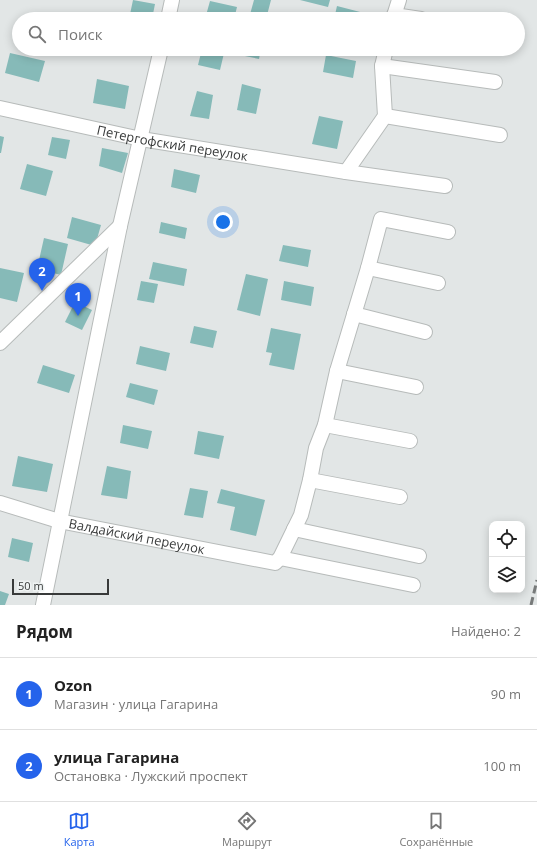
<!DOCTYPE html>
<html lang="ru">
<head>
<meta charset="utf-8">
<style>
  :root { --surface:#fff; --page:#f6f6f6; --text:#222; --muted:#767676; --line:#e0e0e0; --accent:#2563eb }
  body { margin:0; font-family:"Open Sans",sans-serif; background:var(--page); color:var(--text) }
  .controls { position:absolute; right:12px; bottom:12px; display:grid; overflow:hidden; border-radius:8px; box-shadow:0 2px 10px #0003 }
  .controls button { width:36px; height:36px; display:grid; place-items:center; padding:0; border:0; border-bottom:1px solid var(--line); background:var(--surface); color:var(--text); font:20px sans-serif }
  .scale { position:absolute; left:12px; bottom:10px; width:97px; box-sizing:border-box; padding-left:4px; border:2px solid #383a3a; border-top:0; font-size:11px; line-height:14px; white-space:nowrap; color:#383a3a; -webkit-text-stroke:3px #eff3f3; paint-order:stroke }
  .you { position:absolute; left:223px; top:222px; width:14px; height:14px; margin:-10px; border:3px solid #fff; border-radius:50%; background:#1a73e8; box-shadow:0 0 0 6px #1a73e833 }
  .badge { display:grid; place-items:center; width:26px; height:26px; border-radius:50%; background:var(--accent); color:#fff; font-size:13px; font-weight:700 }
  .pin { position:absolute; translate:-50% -33px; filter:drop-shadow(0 1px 2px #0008) }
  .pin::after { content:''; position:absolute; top:21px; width:14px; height:12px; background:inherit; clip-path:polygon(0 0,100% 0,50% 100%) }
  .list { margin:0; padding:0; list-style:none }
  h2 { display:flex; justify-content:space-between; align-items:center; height:52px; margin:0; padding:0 16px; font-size:17px }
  h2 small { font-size:13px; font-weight:400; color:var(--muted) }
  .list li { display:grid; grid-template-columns:26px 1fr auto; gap:12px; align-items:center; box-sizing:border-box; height:72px; padding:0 16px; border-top:1px solid var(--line) }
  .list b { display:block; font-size:15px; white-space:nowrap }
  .list p { margin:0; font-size:13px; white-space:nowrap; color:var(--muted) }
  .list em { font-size:13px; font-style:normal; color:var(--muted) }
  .icon { flex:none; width:22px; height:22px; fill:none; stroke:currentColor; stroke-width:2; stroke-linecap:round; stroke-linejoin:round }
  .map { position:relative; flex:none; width:537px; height:605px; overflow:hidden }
  .search { position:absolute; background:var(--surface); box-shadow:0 2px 10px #0003; left:12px; right:12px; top:12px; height:44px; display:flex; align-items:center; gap:10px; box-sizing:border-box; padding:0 14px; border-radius:22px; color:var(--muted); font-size:15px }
  .sheet { height:196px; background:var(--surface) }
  nav { display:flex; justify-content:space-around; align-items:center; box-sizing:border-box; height:56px; border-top:1px solid var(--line); background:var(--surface); font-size:11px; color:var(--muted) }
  nav a { display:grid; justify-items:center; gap:2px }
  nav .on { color:var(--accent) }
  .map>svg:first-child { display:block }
  .building { fill:#86bab8 }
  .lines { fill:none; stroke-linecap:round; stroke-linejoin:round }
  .minor-casing { stroke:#b7bbba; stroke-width:16 }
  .minor { stroke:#fff; stroke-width:14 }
  .rail { stroke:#777a7a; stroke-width:3; stroke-dasharray:8 4; stroke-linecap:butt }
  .labels { text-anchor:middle; stroke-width:3.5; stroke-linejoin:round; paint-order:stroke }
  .street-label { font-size:13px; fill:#383a3a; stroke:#eff3f3 }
</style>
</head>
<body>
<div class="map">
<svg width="537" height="605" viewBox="0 0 537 605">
  <rect width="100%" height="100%" fill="#e2e6e6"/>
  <path class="building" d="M133 0 155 4 152 19H129Z
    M254 0H271L266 19 249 18Z
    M300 0H330L328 7Z
    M210 1 237 7 234 19H205Z
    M337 6 364 13 363 19H334Z
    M105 16 114 18V19H105Z
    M202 49H225L220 70 198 65Z
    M241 49H261L259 59 240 55Z
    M10 53 45 61 39 82 5 73Z
    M326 55 356 61 353 78 323 72Z
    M97 79 129 86 125 109 93 103Z
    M242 84 261 89 256 114 237 110Z
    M197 91 213 95 209 119 190 116Z
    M319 116 343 121 337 149 312 144Z
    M0 136 4 137 1 153H0Z
    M52 137 70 140 66 159 48 155Z
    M102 148 128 153 122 173 99 166Z
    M27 164 53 171 46 196 20 189Z
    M174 169 200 175 196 193 171 187Z
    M72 217 101 225 95 246 67 238Z
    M161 222 187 228 185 239 159 233Z
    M44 238 68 244 61 275 37 269Z
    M283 245 311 250 308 267 279 261Z
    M153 262 187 269 184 286 149 279Z
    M0 268 24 273 17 302 0 298Z
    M246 274 268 279 260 316 237 310Z
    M141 281 158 284 154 303 137 300Z
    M284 281 314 287 311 306 281 300Z
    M75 302 92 310 82 330 65 322Z
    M194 326 217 331 213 348 190 343Z
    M271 328 301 334 294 370 269 365 272 353 266 352Z
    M140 346 170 353 166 371 136 364Z
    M43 365 75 375 69 393 37 383Z
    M130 383 158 390 154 405 126 397Z
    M123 425 152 431 148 449 120 443Z
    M198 431 224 436 219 459 194 454Z
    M18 456 53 464 47 492 12 486Z
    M107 466 131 471 127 499 101 495Z
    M190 488 208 491 203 518 184 515Z
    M221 489 265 500 256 536 230 530 235 507 217 503Z
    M12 538 33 543 29 562 8 557Z
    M0 591 9 594 5 605H0Z"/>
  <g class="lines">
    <defs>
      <g id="minor">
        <path d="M394 15 421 19"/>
        <path d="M168 19 172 0"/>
        <path d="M393 19 399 0"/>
        <path d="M382 66 495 82"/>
        <path id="s1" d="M0 108 141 139 346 172 445 186"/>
        <path d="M385 116 500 135"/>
        <path d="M346 172 385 116 382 66 386 49"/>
        <path d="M368 268 438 283"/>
        <path d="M354 314 425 332"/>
        <path d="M0 343 120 226"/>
        <path d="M337 371 416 387"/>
        <path d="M325 425 410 441"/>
        <path d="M310 480 400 497"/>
        <path id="s2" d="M0 503 59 521 275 563 280 558 301 515 310 480 316 448 325 425 337 371 368 268 381 219 448 232"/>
        <path d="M294 529 419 556"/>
        <path d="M280 558 413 585"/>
        <path d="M43 605 120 226 161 49"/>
      </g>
    </defs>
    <use href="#minor" class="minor-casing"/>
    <use href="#minor" class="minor"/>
    <path class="rail" d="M531 605 537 580"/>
  </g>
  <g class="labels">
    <g class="street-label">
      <text dy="5" stroke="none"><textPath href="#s1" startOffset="176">Петергофский переулок</textPath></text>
      <text dy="5" stroke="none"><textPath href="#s2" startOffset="141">Валдайский переулок</textPath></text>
    </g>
  </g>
</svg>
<div class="controls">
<button><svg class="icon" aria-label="locate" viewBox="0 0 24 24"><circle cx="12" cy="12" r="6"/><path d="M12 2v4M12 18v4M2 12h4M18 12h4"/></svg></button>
<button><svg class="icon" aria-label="layers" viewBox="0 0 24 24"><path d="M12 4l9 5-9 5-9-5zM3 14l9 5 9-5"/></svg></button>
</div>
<div class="scale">50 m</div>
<div class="you"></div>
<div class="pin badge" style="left:78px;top:316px">1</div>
<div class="pin badge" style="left:42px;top:291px">2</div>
<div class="search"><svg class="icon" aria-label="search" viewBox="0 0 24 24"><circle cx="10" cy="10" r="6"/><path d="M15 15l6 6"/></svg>Поиск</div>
</div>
<section class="sheet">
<h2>Рядом<small>Найдено: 2</small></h2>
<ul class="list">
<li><span class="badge">1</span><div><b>Ozon</b><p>Магазин · улица Гагарина</p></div><em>90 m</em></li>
<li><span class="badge">2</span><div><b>улица Гагарина</b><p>Остановка · Лужский проспект</p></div><em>100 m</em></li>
</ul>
</section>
<nav>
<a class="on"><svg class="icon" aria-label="map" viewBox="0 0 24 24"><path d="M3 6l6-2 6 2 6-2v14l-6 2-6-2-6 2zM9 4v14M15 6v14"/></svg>Карта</a>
<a><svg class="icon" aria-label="directions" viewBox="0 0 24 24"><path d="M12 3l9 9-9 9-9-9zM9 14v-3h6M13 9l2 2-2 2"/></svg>Маршрут</a>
<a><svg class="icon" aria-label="saved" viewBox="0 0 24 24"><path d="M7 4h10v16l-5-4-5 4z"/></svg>Сохранённые</a>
</nav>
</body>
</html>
